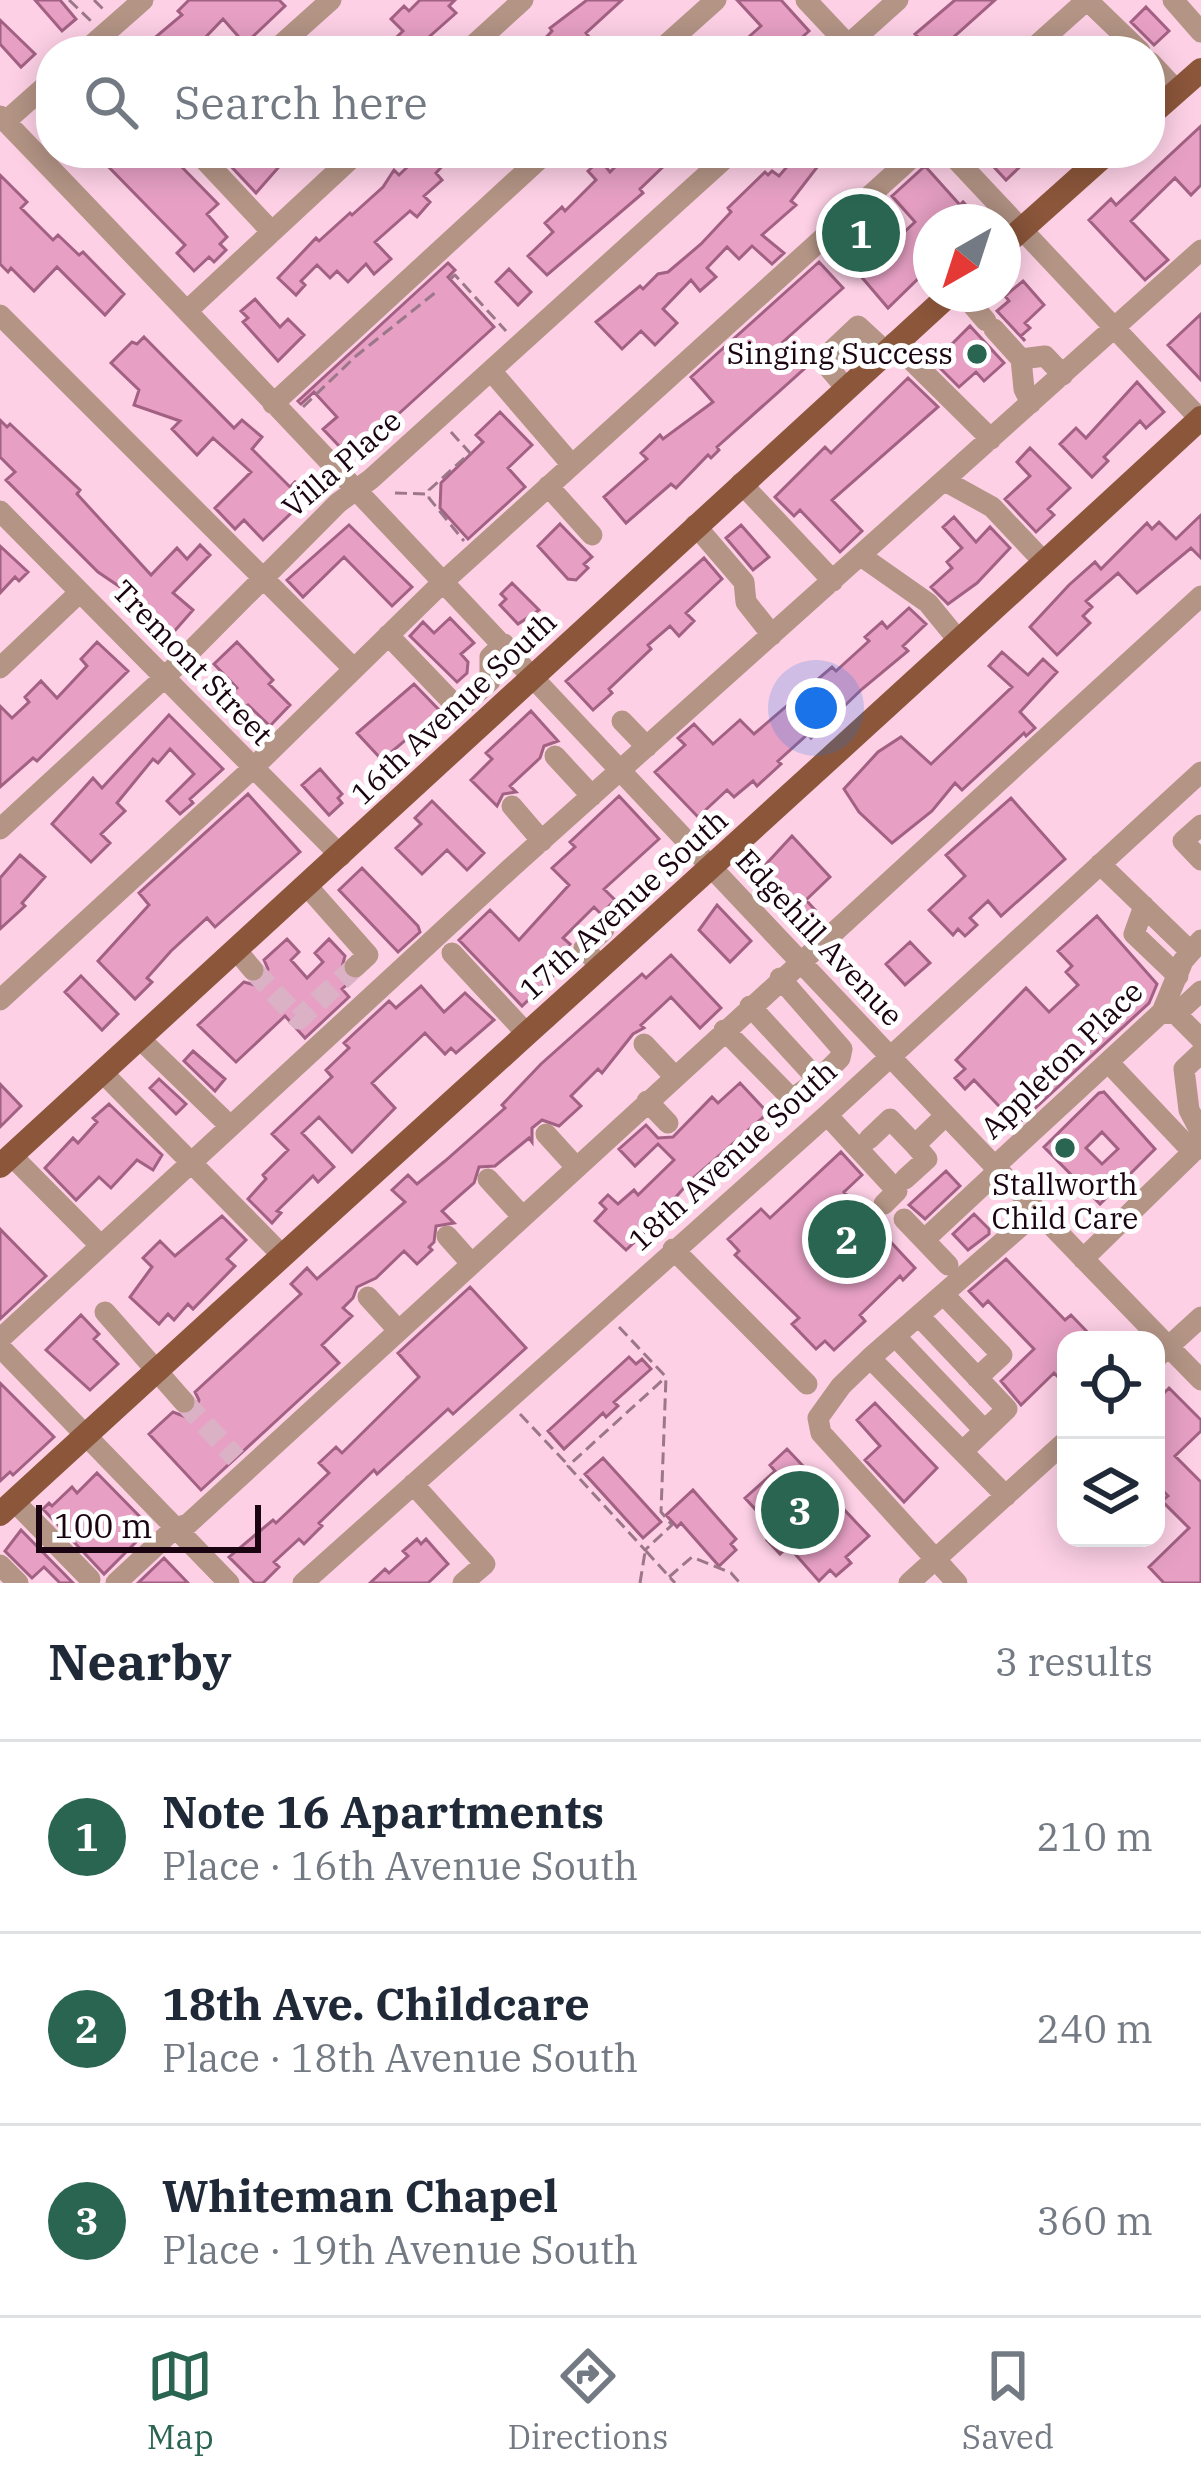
<!DOCTYPE html>
<html lang="en">
<head>
<meta charset="utf-8">
<style>
  :root { --surface:#fff; --page:#f2f2f3; --text:#1f2937; --muted:#747a83; --line:#e0e1e3; --accent:#296550 }
  body { margin:0; font-family:"IBM Plex Serif",serif; background:var(--page); color:var(--text) }
  .controls { position:absolute; right:36px; bottom:36px; display:grid; overflow:hidden; border-radius:24px; box-shadow:0 6px 30px #0003 }
  .controls button { width:108px; height:108px; display:grid; place-items:center; padding:0; border:0; border-bottom:3px solid var(--line); background:var(--surface); color:var(--text); font:60px sans-serif }
  .compass { position:absolute; left:913px; top:204px; width:108px; height:108px; border-radius:50%; background:var(--surface); box-shadow:0 6px 30px #0003; rotate:219deg }
  .scale { position:absolute; left:36px; bottom:30px; width:225px; box-sizing:border-box; padding-left:12px; border:6px solid #1b0411; border-top:0; font-size:33px; line-height:42px; white-space:nowrap; color:#1b0411; -webkit-text-stroke:9px #fff; paint-order:stroke }
  .you { position:absolute; left:816px; top:708px; width:42px; height:42px; margin:-30px; border:9px solid #fff; border-radius:50%; background:#1a73e8; box-shadow:0 0 0 18px #1a73e833 }
  .badge { display:grid; place-items:center; width:78px; height:78px; border-radius:50%; background:var(--accent); color:#fff; font-size:39px; font-weight:700 }
  .pin { position:absolute; translate:-50% -50%; border:6px solid #fff; box-shadow:0 3px 12px #0006 }
  .list { margin:0; padding:0; list-style:none }
  h2 { display:flex; justify-content:space-between; align-items:center; height:156px; margin:0; padding:0 48px; font-size:51px }
  h2 small { font-size:39px; font-weight:400; color:var(--muted) }
  .list li { display:grid; grid-template-columns:78px 1fr auto; gap:36px; align-items:center; box-sizing:border-box; height:192px; padding:0 48px; border-top:3px solid var(--line) }
  .list b { display:block; font-size:45px; white-space:nowrap }
  .list p { margin:0; font-size:39px; white-space:nowrap; color:var(--muted) }
  .list em { font-size:39px; font-style:normal; color:var(--muted) }
  .icon { flex:none; width:66px; height:66px; fill:none; stroke:currentColor; stroke-width:2; stroke-linecap:round; stroke-linejoin:round }
  .map { position:relative; flex:none; width:1201px; height:1583px; overflow:hidden }
  .search { position:absolute; background:var(--surface); box-shadow:0 6px 30px #0003; left:36px; right:36px; top:36px; height:132px; display:flex; align-items:center; gap:30px; box-sizing:border-box; padding:0 42px; border-radius:48px; color:var(--muted); font-size:45px }
  .sheet { height:732px; background:var(--surface) }
  nav { display:flex; justify-content:space-around; align-items:center; box-sizing:border-box; height:168px; border-top:3px solid var(--line); background:var(--surface); font-size:33px; color:var(--muted) }
  nav a { display:grid; justify-items:center; gap:6px }
  nav .on { color:var(--accent) }
  .map>svg:first-child { display:block }
  .building { fill:#e7a0c4; stroke:#a26083; stroke-width:3; fill-rule:evenodd }
  .lines { fill:none; stroke-linecap:round; stroke-linejoin:round }
  .minor-tunnel { stroke:#dbb1c6; stroke-width:21; stroke-dasharray:21 10; stroke-linecap:butt }
  .path { stroke:#9b7789; stroke-width:3; stroke-dasharray:12 6; stroke-linecap:butt }
  .minor { stroke:#b39485; stroke-width:21 }
  .major { stroke:#8b563a; stroke-width:24 }
  .poi-dot { fill:#296550; stroke:#fff; stroke-width:4.5 }
  .labels { text-anchor:middle; stroke-width:10; stroke-linejoin:round; paint-order:stroke }
  .poi-label { font-size:30px; fill:#1b0411; stroke:#fff; text-anchor:end }
  .street-label { font-size:30px; fill:#1b0411; stroke:#fff }
</style>
</head>
<body>
<div class="map">
<svg width="1201" height="1583" viewBox="0 0 1201 1583">
  <rect width="100%" height="100%" fill="#fdd0e6"/>
  <path class="building" d="M35 0H60L76 19 62 31Z
    M189 0H279L285 6 245 44 223 19 201 42 210 51H139L182 15 178 11Z
    M420 0H455L449 6 456 13 413 51H382L403 31 391 19 404 6 409 11Z
    M587 0H622L586 33 592 41 580 51H533L552 31 550 28Z
    M737 0H781L809 31 787 51H733L761 26Z
    M955 0H995L938 51H932L915 34Z
    M1146 7 1169 31 1154 45 1131 22Z
    M0 20 35 54 21 67 0 44Z
    M1201 126V185L1191 195 1175 178 1131 221 1168 260 1145 280 1089 220 1111 199 1116 205Z
    M95 153H147L160 166 171 156 218 204 207 214 227 237 220 244 226 250 214 262 209 257 194 271 177 253 185 245Z
    M237 153H291L256 193 227 162Z
    M422 153H454L436 173 442 180 424 196 430 202 417 217 410 211 375 242 391 259 374 274 366 264 348 282 337 271 330 278 317 265 301 281 305 285 296 295 278 278 316 238 319 241 350 213 352 215 383 187 394 170 399 175Z
    M629 153 638 160 645 153H657L667 163 640 189 643 193 547 275 528 256 553 232 545 223 562 207 565 211 596 180 588 171 600 160 610 172Z
    M799 153H828L791 201 796 205 762 235 784 253 772 264 752 246 739 259 727 247 707 268 716 277 700 291 691 280 663 309 677 323 655 345 641 331 622 349 596 322 640 286 643 289 658 274 668 272 701 244 731 212 728 208 765 172 768 175 772 171 779 176Z
    M981 153H1017L1025 162 1006 180Z
    M925 166 960 205 963 202 982 222H931V266L888 308 836 247 868 218 891 244 915 222 892 196Z
    M0 175 27 202 21 208 53 240 58 235 79 255 83 252 124 294 105 315 57 267 34 291 11 268 8 272 0 264Z
    M819 262 843 288 783 342 804 369 717 447 719 450 711 458 708 455 676 488 671 484 626 523 604 497 647 459 641 453 660 435 663 439 713 402 691 377Z
    M448 263 455 270 448 277 494 327 371 439 372 447 367 456 357 457 346 445 342 449 323 429 337 417 314 392 301 404 298 401Z
    M509 269 531 292 518 305 496 282Z
    M1023 281 1044 305 1025 323 1030 328 1021 336 1025 341 997 311 1009 301 1005 296Z
    M255 299 280 327 288 319 304 335 278 361 243 322 248 318 241 311Z
    M1201 314V380L1168 345Z
    M970 326 1004 363 984 381 976 372 959 387 934 362Z
    M144 337 234 428 242 420 262 437 252 449 290 487 295 482 308 497 263 540 244 520 235 529 215 508 251 472 213 438 197 455 172 429 180 421 134 405 139 390 111 363 132 342 137 344Z
    M908 378 938 407 832 500 862 531 840 552 800 510 794 516 775 497 825 447 831 453Z
    M1137 382 1164 412 1146 428 1140 421 1104 457 1108 461 1092 477 1060 444 1076 428 1086 438Z
    M500 412 532 445 508 468 525 487 468 539 440 508 441 483 483 442 476 435Z
    M0 420 7 427 10 424 80 490 77 494 151 575 177 548 187 559 200 545 210 555 173 593 193 610 171 635 123 589 98 572 6 480 15 472 0 457Z
    M1030 448 1070 488 1048 509 1054 515 1036 532 1005 499 1030 476 1017 462Z
    M1201 515V558L1191 548 1137 593 1118 573 1086 601 1092 607 1083 616 1090 623 1057 655 1030 627 1069 585 1095 562 1101 569 1147 523 1152 529 1159 522 1176 539Z
    M954 517 976 542 990 527 1010 548 977 583 948 604 931 587 952 568 947 562 962 548 943 527Z
    M560 524 592 557 584 564 588 568 576 580 568 579 538 546Z
    M349 525 412 587 392 606 344 557 303 597 287 580Z
    M741 525 769 557 753 570 726 538Z
    M0 546 28 572 19 581 15 577 0 593Z
    M704 558 722 579 686 613 694 621 679 636 670 626 648 645 651 649 609 689 612 693 593 710 566 681Z
    M512 583 539 610 518 624 500 605 506 599 501 594Z
    M909 608 926 624 903 646 908 651 862 689 811 738 808 734 778 761 781 764 757 786 753 781 734 797 727 790 698 817 655 772 685 745 678 738 694 724 713 744 740 720 754 734 832 667 836 671 869 641 865 637 882 622 887 628Z
    M450 618 474 643 461 654 468 662 467 673 457 682 410 636 423 622 434 633Z
    M97 642 128 671 37 761 33 758 0 787V706L12 718 29 702 25 697 41 681 57 698 87 666 81 659Z
    M237 642 273 680 269 684 290 705 270 726 248 705 243 709 229 695 237 688 214 664Z
    M1002 652 1028 675 1043 659 1057 672 1020 712 1035 728 1026 736 1024 733 962 790 955 783 932 811 892 843 859 812 844 789 878 752 901 737 931 764 1012 687 989 666Z
    M414 684 440 711 382 760 357 733Z
    M531 711 558 741 544 746 540 758 510 786 516 792 503 794 497 806 471 780 492 759 486 753Z
    M169 715 223 769 190 799 193 803 180 814 167 801 194 774 170 749 158 763 153 759 117 803 125 811 101 834 110 843 91 862 52 824 93 778 102 788Z
    M320 769 342 794 338 798 342 803 329 815 302 785Z
    M248 794 300 852 215 927 207 918 171 951 147 978 152 982 135 999 98 961 149 905 139 893Z
    M619 796 659 839 604 889 615 900 601 914 594 907 563 938 570 944 546 967 554 975 522 1006 459 940 490 910 519 940 569 885 552 868 575 847 570 842Z
    M1011 798 1065 859 1001 916 988 901 970 918 977 925 965 936 958 929 953 935 929 910 965 876 946 855Z
    M432 801 484 853 467 870 447 850 422 874 396 848 421 824 415 818Z
    M792 836 830 877 806 900 815 910 800 925 755 876Z
    M20 855 45 877 22 903 25 906 0 929V878Z
    M362 868 418 926 420 932 398 952 339 890Z
    M717 905 751 941 730 962 699 930Z
    M1097 916 1157 984 1149 1003 1017 1125 974 1080 965 1089 955 1078 965 1069 956 1060 1026 988 1049 1012 1078 985 1066 972 1072 966 1058 951Z
    M287 939 299 952 291 960 307 978 323 962 315 953 329 939 345 956 341 971 351 981 342 989 349 997 305 1038 285 1016 236 1062 198 1025 244 982 254 985 263 981 268 969 264 960Z
    M910 942 930 963 905 985 886 964Z
    M671 955 721 1008 700 1028 671 997 641 1025 644 1028 633 1034 602 1073 598 1069 571 1096 581 1106 559 1126 542 1120 532 1128V1142L529 1138 495 1166 479 1167 474 1183 442 1211 454 1223 436 1226 434 1242 429 1247 432 1250 417 1264 404 1251 376 1278 357 1287 353 1298 343 1308 352 1316 322 1345 339 1363 201 1490 149 1434 173 1412 186 1417 195 1412 199 1400 195 1392 301 1294 291 1284 307 1268 317 1279 405 1202 392 1190 408 1175 417 1184 445 1161 505 1108 502 1105 541 1064 642 974 646 978Z
    M81 976 118 1014 102 1030 65 992Z
    M421 986 444 1012 465 993 494 1020 456 1053 451 1048 445 1054 425 1033 372 1083 395 1108 352 1152 319 1117 302 1133 334 1167 318 1182 313 1176 277 1211 281 1213 272 1223 248 1199 266 1179 263 1175 288 1150 272 1134 332 1077 326 1070 349 1048 344 1043 389 1001 396 1008Z
    M193 1051 225 1079 215 1091 184 1061Z
    M159 1079 186 1104 176 1114 150 1088Z
    M740 1083 768 1113 690 1181 668 1206 670 1209 626 1250 595 1221 606 1209 600 1203 608 1195 618 1204 634 1190 638 1195 674 1160 658 1144 635 1166 619 1149 646 1125 658 1138 673 1137 712 1097 718 1103Z
    M0 1084 21 1106 0 1127Z
    M1104 1092 1155 1149 1100 1204 1044 1147 1099 1093ZM1102 1132 1118 1149 1102 1164 1086 1148Z
    M109 1104 162 1155 153 1170 137 1160 111 1188 99 1177 76 1200 45 1168 73 1138 78 1143 97 1122 93 1118Z
    M841 1152 862 1175 844 1192 915 1268 903 1280 900 1276 860 1315 865 1321 834 1350 825 1341 816 1349 792 1324 799 1318 735 1255 739 1251 728 1239 761 1209 770 1218Z
    M946 1171 960 1186 925 1219 909 1205Z
    M974 1214 989 1229V1234L968 1250 953 1234Z
    M222 1216 246 1240 227 1259 235 1266 193 1309 188 1304 174 1320 168 1314 159 1324 130 1297 152 1267 143 1258 160 1241 175 1256Z
    M0 1229 46 1276 0 1319Z
    M1006 1259 1065 1320 1071 1315 1095 1340H1066V1369L1058 1377 1054 1373 1021 1405 1001 1381 1034 1349 988 1301 983 1306 969 1291Z
    M470 1287 526 1348 453 1414 448 1409 377 1474 374 1470 319 1523 322 1526 304 1544 299 1539 274 1562 279 1567 263 1583H255L229 1557 273 1520 276 1523 329 1473 319 1463 336 1447 342 1453 419 1377 398 1353Z
    M81 1315 99 1334 94 1339 118 1364 90 1390 46 1350Z
    M629 1357 636 1364 642 1359 651 1369 614 1402 618 1406 606 1417 603 1413 564 1449 548 1431Z
    M0 1383 54 1437 13 1475 10 1472 0 1481Z
    M1169 1388 1201 1420V1431L1175 1456 1201 1482V1583H1164L1149 1567 1189 1528 1162 1501 1168 1496 1156 1484V1401Z
    M875 1403 937 1468 904 1502 865 1460 880 1446 857 1420Z
    M787 1449 869 1536 846 1557 851 1563 836 1576 830 1570 819 1581 788 1546 780 1554 767 1540 776 1532 745 1498 775 1471 770 1465Z
    M603 1458 661 1522 643 1538 585 1474Z
    M97 1473 147 1524 139 1531 143 1535 104 1574 43 1509 49 1503 52 1506 72 1487 77 1493Z
    M693 1490 736 1539 731 1544 736 1550 719 1566 681 1523 677 1527 666 1515Z
    M21 1530 73 1583H60L44 1567 32 1578 5 1551Z
    M417 1539 421 1544 426 1539 448 1564 428 1583H370L385 1569 389 1573 408 1556 403 1551Z
    M164 1558 188 1583H138Z"/>
  <g class="lines">
    <path class="minor-tunnel" d="M253 970 299 1019 355 967
      M184 1402 236 1458"/>
    <path class="path" d="M69 0 91 21
      M94 0 104 10
      M450 279 455 275 506 331
      M303 407 356 356 436 292
      M451 432 470 453 429 490V498L464 541
      M395 493 427 494
      M619 1327 666 1377 661 1512 672 1525 645 1550 568 1466 666 1377
      M520 1414 567 1464
      M646 1551 675 1583
      M669 1577 692 1557 731 1573 740 1583
      M640 1583 645 1552"/>
    <path class="minor" d="M806 0 854 51
      M1087 0 1140 51
      M1173 0 1201 32
      M85 51 143 0
      M274 51 331 0
      M467 51 523 0
      M659 51 716 0
      M841 51 898 0
      M1030 51 1087 0
      M1150 62 1177 91
      M0 116C404 534 795 964 1201 1380
      M6 121 51 81
      M198 153 272 232
      M950 153 1201 420
      M963 294 986 321
      M188 310 357 153
      M0 315 354 669
      M994 329 1021 359 1045 356 1063 375
      M894 343 991 439
      M1021 359 1024 389 1031 403
      M492 372 572 465
      M846 388 822 360 858 326 885 351
      M273 404 546 153
      M945 481 992 507 1044 562
      M741 483 833 581
      M548 486 592 535
      M0 511 341 856
      M695 525 744 582 746 602 772 635
      M861 556 928 603 959 641
      M388 635 459 709 490 681V657L504 644
      M0 668 80 592
      M622 721 647 747
      M555 756 592 796
      M512 806 542 841
      M1201 825 1183 841 1201 860
      M0 829 165 677 338 503 371 479 731 153
      M1100 864 1191 952
      M307 886 368 955 355 967
      M1144 906 1134 934 1178 976
      M237 951 253 970
      M452 953 527 1034
      M601 967 584 948 604 930
      M780 978 842 1049 840 1058 818 1080
      M0 1000 253 768 444 581 917 153
      M1162 1012 1176 1014 1201 991
      M1176 1014 1201 1039
      M724 1030 792 1099 818 1080 750 1006
      M141 1040 229 1125
      M644 1044 674 1076
      M1201 1053 1184 1069 1189 1110 1201 1133
      M1108 1062 1193 1152
      M103 1073 282 1255
      M647 1101 668 1123
      M827 1115 897 1191 884 1204
      M546 1134 576 1167
      M869 1139 890 1119 915 1145 945 1116
      M12 1156 100 1245
      M994 1167 1162 1012 1183 961 1201 940
      M488 1179 522 1216
      M905 1179 927 1159 915 1145
      M904 1219 924 1240
      M447 1236 471 1263
      M673 1249 807 1384
      M1083 1259 1201 1144
      M948 1265 924 1240 997 1172
      M943 1294 1002 1355 977 1378
      M368 1297 398 1330
      M105 1312 184 1402
      M919 1316 1007 1409 963 1451
      M895 1336 984 1430
      M0 1339 512 867 1201 250
      M0 1347 229 1583
      M870 1358 841 1386 818 1418 821 1433 957 1583
      M1156 1358 1201 1317
      M413 1484 485 1564 463 1583
      M1006 1496 870 1358 1037 1212
      M14 1501 90 1579
      M0 1565 18 1583
      M116 1583 175 1528 188 1524 1201 596
      M303 1583 827 1115 1201 772
      M909 1583 1066 1441"/>
    <path class="major" d="M1150 115 1201 70
      M1003 246 1107 153
      M0 1166 950 294
      M0 1514C399 1147 804 786 1201 418"/>
  </g>
  <g class="poi-dot">
    <circle cx="977" cy="354" r="12"/>
    <circle cx="1065" cy="1148" r="12"/>
  </g>
  <g class="labels">
    <g class="poi-label">
      <text x="953" y="364">Singing Success</text>
      <text x="1065" y="1195" text-anchor="middle">Stallworth<tspan x="1065" dy="34">Child Care</tspan></text>
    </g>
    <g class="street-label">
      <text transform="translate(342 464) rotate(-41)" y="10">Villa Place</text>
      <text transform="translate(192 663) rotate(46)" y="10">Tremont Street</text>
      <text transform="translate(454 708) rotate(-43)" y="10">16th Avenue South</text>
      <text transform="translate(624 905) rotate(-42)" y="10">17th Avenue South</text>
      <text transform="translate(819 938) rotate(47)" y="10">Edgehill Avenue</text>
      <text transform="translate(1062 1060) rotate(-44)" y="10">Appleton Place</text>
      <text transform="translate(733 1156) rotate(-42)" y="10">18th Avenue South</text>
    </g>
  </g>
</svg>
<div class="controls">
<button><svg class="icon" aria-label="locate" viewBox="0 0 24 24"><circle cx="12" cy="12" r="6"/><path d="M12 2v4M12 18v4M2 12h4M18 12h4"/></svg></button>
<button><svg class="icon" aria-label="layers" viewBox="0 0 24 24"><path d="M12 4l9 5-9 5-9-5zM3 14l9 5 9-5"/></svg></button>
</div>
<svg class="compass" viewBox="-18 -18 36 36"><path d="M0-13l5 13h-10z" fill="#e53935"/><path d="M0 13l5-13h-10z" fill="#747a83"/></svg>
<div class="scale">100 m</div>
<div class="you"></div>
<div class="pin badge" style="left:861px;top:233px">1</div>
<div class="pin badge" style="left:847px;top:1239px">2</div>
<div class="pin badge" style="left:800px;top:1510px">3</div>
<div class="search"><svg class="icon" aria-label="search" viewBox="0 0 24 24"><circle cx="10" cy="10" r="6"/><path d="M15 15l6 6"/></svg>Search here</div>
</div>
<section class="sheet">
<h2>Nearby<small>3 results</small></h2>
<ul class="list">
<li><span class="badge">1</span><div><b>Note 16 Apartments</b><p>Place · 16th Avenue South</p></div><em>210 m</em></li>
<li><span class="badge">2</span><div><b>18th Ave. Childcare</b><p>Place · 18th Avenue South</p></div><em>240 m</em></li>
<li><span class="badge">3</span><div><b>Whiteman Chapel</b><p>Place · 19th Avenue South</p></div><em>360 m</em></li>
</ul>
</section>
<nav>
<a class="on"><svg class="icon" aria-label="map" viewBox="0 0 24 24"><path d="M3 6l6-2 6 2 6-2v14l-6 2-6-2-6 2zM9 4v14M15 6v14"/></svg>Map</a>
<a><svg class="icon" aria-label="directions" viewBox="0 0 24 24"><path d="M12 3l9 9-9 9-9-9zM9 14v-3h6M13 9l2 2-2 2"/></svg>Directions</a>
<a><svg class="icon" aria-label="saved" viewBox="0 0 24 24"><path d="M7 4h10v16l-5-4-5 4z"/></svg>Saved</a>
</nav>
</body>
</html>
